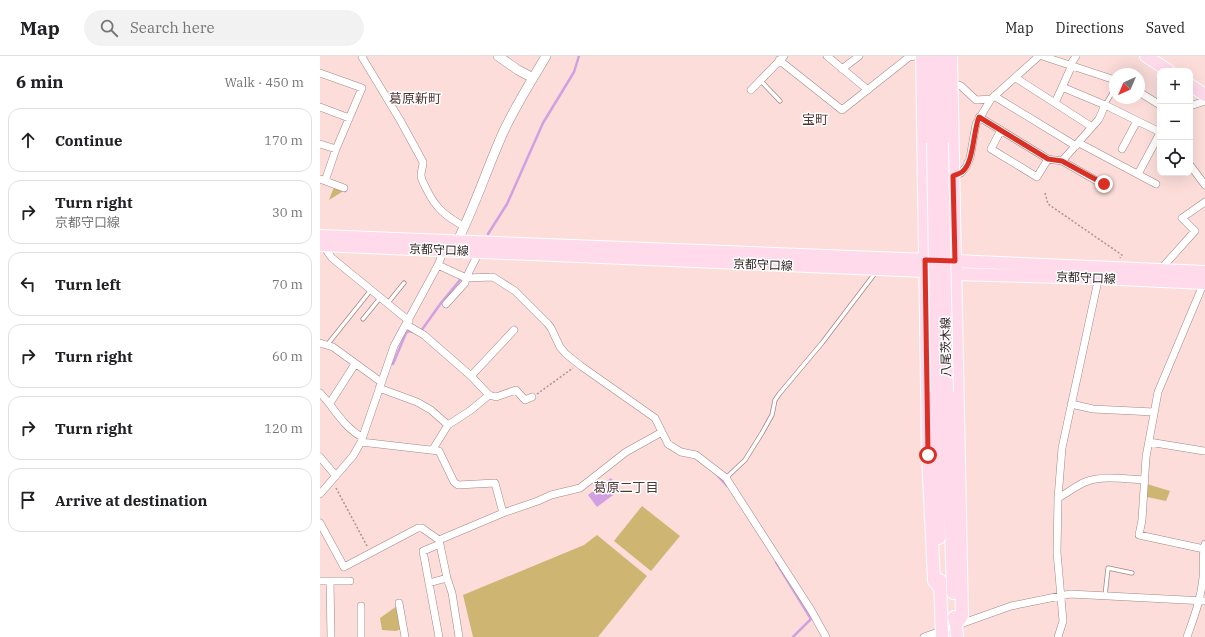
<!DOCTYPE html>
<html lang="en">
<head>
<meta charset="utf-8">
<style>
  :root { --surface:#fff; --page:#f2f2f2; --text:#202124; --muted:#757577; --line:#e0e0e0 }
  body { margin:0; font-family:"IBM Plex Serif","Noto Sans JP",serif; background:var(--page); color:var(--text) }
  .controls { position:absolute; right:12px; top:12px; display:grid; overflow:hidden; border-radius:8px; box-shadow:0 4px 16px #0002 }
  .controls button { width:36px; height:36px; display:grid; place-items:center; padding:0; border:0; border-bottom:1px solid var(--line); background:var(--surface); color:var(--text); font:20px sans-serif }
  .compass { position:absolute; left:789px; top:12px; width:36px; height:36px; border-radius:50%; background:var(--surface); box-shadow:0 4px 16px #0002; rotate:224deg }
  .stop { position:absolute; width:12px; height:12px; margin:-9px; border:3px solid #d93025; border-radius:50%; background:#fff }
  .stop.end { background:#d93025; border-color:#fff; box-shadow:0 1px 4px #0008 }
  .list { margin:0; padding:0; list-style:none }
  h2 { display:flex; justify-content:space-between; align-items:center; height:52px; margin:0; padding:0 16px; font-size:17px }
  h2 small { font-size:13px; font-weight:400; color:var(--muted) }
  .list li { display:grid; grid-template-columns:26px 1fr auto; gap:12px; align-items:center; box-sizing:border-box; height:64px; margin:0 8px 8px; padding:0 8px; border:1px solid var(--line); border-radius:12px }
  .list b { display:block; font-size:15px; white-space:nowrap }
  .list p { margin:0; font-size:13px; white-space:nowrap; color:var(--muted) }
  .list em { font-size:13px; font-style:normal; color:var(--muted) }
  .icon { flex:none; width:22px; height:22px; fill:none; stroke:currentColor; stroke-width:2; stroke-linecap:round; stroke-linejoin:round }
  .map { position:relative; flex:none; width:885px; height:581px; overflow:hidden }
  header { display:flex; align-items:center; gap:24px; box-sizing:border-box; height:56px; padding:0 20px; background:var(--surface); border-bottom:1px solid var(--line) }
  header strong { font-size:19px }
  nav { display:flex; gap:22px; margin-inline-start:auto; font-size:14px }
  .search { width:280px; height:36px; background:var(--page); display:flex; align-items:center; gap:10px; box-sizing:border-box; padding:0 14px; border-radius:22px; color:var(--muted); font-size:15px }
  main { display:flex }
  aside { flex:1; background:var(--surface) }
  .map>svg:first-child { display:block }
  .green { fill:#ceb672 }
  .water { fill:#d1a0e3 }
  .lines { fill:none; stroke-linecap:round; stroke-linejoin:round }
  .stream { stroke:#d1a0e3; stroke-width:2.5 }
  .service-casing { stroke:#a38785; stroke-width:5 }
  .minor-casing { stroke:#a38785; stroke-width:8 }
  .tertiary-casing { stroke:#a38785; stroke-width:10 }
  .primary-casing { stroke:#fff; stroke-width:14 }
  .path { stroke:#aa9390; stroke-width:1.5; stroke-dasharray:2 2; stroke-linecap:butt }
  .service { stroke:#fff; stroke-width:3.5 }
  .minor { stroke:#fff; stroke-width:7 }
  .tertiary { stroke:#fff; stroke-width:9 }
  .primary { stroke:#fedaeb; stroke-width:12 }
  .primary-bridge-casing { stroke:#fff; stroke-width:14; stroke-linecap:butt }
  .primary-bridge { stroke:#fedaeb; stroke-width:12 }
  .route { stroke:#d93025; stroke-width:5 }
  .labels { text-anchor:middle; stroke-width:3; stroke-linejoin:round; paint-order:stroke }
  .street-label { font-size:12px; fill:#291e1d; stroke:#fff }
  .neighbourhood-label { font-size:13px; fill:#4e3635; stroke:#fff }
</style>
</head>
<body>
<header>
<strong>Map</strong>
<div class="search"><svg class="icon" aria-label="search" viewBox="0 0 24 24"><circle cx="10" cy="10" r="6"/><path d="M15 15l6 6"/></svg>Search here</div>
<nav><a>Map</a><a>Directions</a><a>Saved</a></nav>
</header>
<main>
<aside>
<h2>6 min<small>Walk · 450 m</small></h2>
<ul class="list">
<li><svg class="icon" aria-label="ahead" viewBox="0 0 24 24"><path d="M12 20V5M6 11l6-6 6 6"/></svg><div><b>Continue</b></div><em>170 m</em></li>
<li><svg class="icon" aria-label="right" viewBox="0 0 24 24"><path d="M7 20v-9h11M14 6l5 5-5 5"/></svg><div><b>Turn right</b><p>京都守口線</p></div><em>30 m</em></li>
<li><svg class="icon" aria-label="left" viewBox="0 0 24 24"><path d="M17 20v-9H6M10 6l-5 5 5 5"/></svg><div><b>Turn left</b></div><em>70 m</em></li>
<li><svg class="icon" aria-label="right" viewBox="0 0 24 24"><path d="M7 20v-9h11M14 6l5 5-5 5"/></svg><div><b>Turn right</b></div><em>60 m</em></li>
<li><svg class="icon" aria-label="right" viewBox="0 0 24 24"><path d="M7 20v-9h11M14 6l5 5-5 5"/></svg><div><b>Turn right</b></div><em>120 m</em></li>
<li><svg class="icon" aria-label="arrive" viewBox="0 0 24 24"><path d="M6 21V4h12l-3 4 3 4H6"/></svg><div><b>Arrive at destination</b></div></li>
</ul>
</aside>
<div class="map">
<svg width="885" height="581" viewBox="0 0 885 581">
  <rect width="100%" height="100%" fill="#fcddda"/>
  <path class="green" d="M14 131 25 134 9 144Z
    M827 428 850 435 846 445 827 441Z
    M322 450 360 480 331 515 294 485Z
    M277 479 327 520 278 581H153L143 539 264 489Z
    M77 550 81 573 76 575 62 574 60 562Z"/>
  <path class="water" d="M291 422 300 434 277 451 268 439Z"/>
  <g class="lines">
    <path class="stream" d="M168 178 187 148 223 67 254 16 259 0
      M101 275 121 247 140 224
      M73 308 86 277 89 275 93 276
      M398 420 407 430
      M456 506 491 563 473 581"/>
    <defs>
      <path id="service" d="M440 24 460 45
        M785 49 795 32
        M67 248 84 227
        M43 263 60 242
        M7 289 51 234
        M406 422 425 404 442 377 452 359 455 344 460 337 502 287 556 216
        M785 540 788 512 812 517"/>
      <path id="minor" d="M43 0 42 1 80 64 103 106C103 111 101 115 101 119 101 124 105 130 107 134 116 153 127 161 145 171
        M507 0 548 34
        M722 0 795 24
        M459 4 522 54 589 1 595 0
        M750 9 756 0
        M522 13 539 0
        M0 17 42 32 16 93 5 125
        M696 22 772 71
        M631 26 641 30 656 44 671 43 719 0
        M742 31 785 49 840 76
        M431 34 464 0
        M819 36 840 49
        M674 40 756 90
        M735 47 752 9
        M870 50 885 45
        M0 51 29 62
        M659 61 728 103 742 105 779 63 785 49
        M681 74 671 93 717 121 728 103
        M759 87 836 128
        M0 88 16 93
        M802 93 817 65
        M742 105 784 129
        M870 109 885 129
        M818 118 840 77
        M633 120 641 117 646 111 650 102 656 68 671 43
        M0 123 24 132
        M7 187V195L12 202 89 265
        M159 196 146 222 173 221 195 235 228 268 231 272 240 291 246 298 261 310 335 362 348 388 361 396 376 399 406 422 491 554 506 581
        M118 209 146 222 145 227 126 248
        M840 214 875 175 862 162 885 146
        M87 269 104 279 151 320 194 274
        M0 287 13 291 61 326
        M151 320 169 339
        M59 332 97 346 111 354 128 369 151 354 169 339 176 341 196 334 205 344 212 341
        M0 337C14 351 23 371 42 381
        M10 347 35 308
        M751 348 773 353 834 356
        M41 386 119 395 134 426 138 429 175 427 183 457
        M829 386 884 395
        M113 393 128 369
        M0 401 16 420
        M0 438 33 400 41 386 74 290 118 209 124 194
        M738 442C747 437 756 430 765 426 782 419 807 423 825 424
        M0 467 24 511 98 472H102L119 484 183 457 218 445 231 439 260 432 306 396 342 376
        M119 484 127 522 132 537 139 581
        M884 493 819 479 822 464 826 401 838 336 885 224
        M0 525H30
        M10 525 11 581
        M109 527 127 522
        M79 547 85 581
        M41 581V550
        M119 581 103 495 120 488
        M604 581 691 550 750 538 885 545
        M738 581 743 565 737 496 738 442 742 392 779 220
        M867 581C874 561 881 543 883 522 884 510 882 498 885 488"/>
      <path id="tertiary" d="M178 0 198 14 213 22
        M135 190C153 155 164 121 179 86 191 56 210 28 226 0"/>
      <path id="primary" d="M602 0 608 399 614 525 620 532
        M611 0 613 87
        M631 0 642 560 636 569
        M826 0 849 15
        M870 29 885 39
        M622 87 623 0
        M0 180 635 205 885 216
        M0 189 605 215 635 218 778 222 885 227
        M617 336 619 482
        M627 336 633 537
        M620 524 622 581
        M634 561 636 569 637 581"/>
    </defs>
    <use href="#service" class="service-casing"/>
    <use href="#minor" class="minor-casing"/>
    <use href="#tertiary" class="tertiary-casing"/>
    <use href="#primary" class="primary-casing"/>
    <path class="path" d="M725 137 728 148 802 199 800 202
      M217 338 253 312
      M16 432 47 490"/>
    <use href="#service" class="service"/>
    <use href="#minor" class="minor"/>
    <use href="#tertiary" class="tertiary"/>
    <use href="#primary" class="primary"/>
    <defs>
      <path id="primary-bridge" d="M613 87 617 336
        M622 87 627 336"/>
    </defs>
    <use href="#primary-bridge" class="primary-bridge-casing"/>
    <use href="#primary-bridge" class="primary-bridge"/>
  </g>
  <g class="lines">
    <path class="route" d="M608 399 605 204 635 205 633 120C635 119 639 118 642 116 654 107 653 75 659 61L728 103 742 105 784 128"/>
  </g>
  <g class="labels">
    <g class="street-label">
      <text transform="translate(119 194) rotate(2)" y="4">京都守口線</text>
      <text transform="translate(443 209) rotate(2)" y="4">京都守口線</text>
      <text transform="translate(766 222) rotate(2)" y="4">京都守口線</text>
      <text transform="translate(626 291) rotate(-91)" y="4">八尾茨木線</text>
    </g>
    <g class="neighbourhood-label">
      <text x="95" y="47">葛原新町</text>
      <text x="495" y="68">宝町</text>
      <text x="306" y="436">葛原二丁目</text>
    </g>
  </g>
</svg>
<div class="controls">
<button>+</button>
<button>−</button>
<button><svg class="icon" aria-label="locate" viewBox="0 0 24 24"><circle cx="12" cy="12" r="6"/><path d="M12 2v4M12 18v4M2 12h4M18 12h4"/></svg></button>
</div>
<svg class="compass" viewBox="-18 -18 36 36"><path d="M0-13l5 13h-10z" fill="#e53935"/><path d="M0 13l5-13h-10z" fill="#757577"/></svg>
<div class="stop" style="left:608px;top:399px"></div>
<div class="stop end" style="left:784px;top:128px"></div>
</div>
</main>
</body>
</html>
